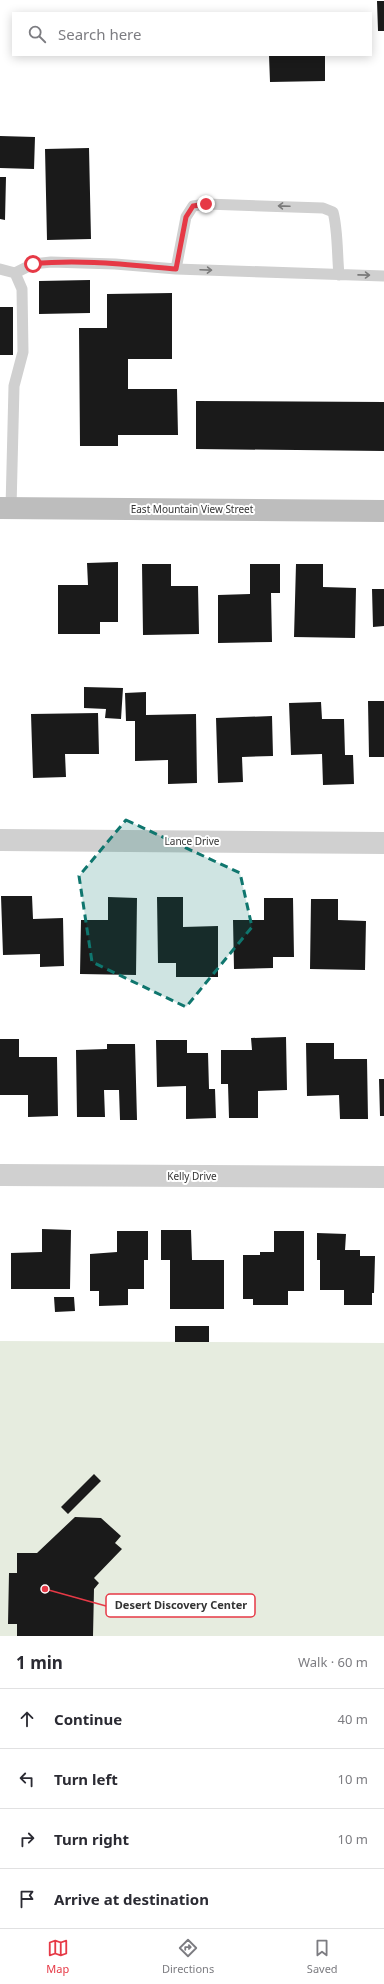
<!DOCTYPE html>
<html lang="en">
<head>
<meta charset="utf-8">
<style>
  :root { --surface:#fff; --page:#f7f7f7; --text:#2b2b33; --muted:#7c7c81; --line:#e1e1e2; --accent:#e63946 }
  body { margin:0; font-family:"Noto Sans",sans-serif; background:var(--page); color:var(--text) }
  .stop { position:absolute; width:12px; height:12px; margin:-9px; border:3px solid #e63946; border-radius:50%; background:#fff }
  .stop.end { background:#e63946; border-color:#fff; box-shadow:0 1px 4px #0008 }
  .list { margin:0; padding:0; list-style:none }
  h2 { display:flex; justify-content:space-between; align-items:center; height:52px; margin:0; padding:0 16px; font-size:17px }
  h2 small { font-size:13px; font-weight:400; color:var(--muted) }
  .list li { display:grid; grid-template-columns:26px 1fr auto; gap:12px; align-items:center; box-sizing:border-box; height:60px; padding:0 16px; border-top:1px solid var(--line) }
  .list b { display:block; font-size:15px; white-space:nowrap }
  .list em { font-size:13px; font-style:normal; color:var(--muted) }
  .icon { flex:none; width:22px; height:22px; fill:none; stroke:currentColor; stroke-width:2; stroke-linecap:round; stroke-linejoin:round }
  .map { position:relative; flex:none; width:384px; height:1636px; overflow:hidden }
  .search { position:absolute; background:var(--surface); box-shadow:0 2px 10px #0003; left:12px; right:12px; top:12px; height:44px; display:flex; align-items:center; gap:10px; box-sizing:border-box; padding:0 14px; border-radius:0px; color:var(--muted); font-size:15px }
  .sheet { height:292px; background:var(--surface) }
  nav { display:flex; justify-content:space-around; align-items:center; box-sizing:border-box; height:56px; border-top:1px solid var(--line); background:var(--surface); font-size:11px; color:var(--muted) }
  nav a { display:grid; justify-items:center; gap:2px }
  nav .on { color:var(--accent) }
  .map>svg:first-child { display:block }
  .green { fill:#e6ecdf }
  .building { fill:#1a1a1a }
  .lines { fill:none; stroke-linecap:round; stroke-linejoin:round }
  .service { stroke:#d0d0d0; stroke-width:11 }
  .minor { stroke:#d0d0d0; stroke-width:22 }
  .secondary { stroke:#bdbdbd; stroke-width:22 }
  .oneway { stroke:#7a7a7a }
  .route { stroke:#e63946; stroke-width:5 }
  .marked { fill:#0f766e; fill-opacity:0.2; stroke:#0f766e; stroke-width:3; stroke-dasharray:8 5; stroke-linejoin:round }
  .labels { text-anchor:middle; stroke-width:4; stroke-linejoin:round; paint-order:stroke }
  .street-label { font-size:10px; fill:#333; stroke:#fff }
  .leader { fill:none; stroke:#e63946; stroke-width:1.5 }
  .callout-dot { fill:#e63946; stroke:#fff; stroke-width:1.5 }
  .callout { fill:#fff; stroke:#e63946; stroke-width:1.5 }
  .callout-label { font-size:11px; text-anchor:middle; font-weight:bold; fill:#333 }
</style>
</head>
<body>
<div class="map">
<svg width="384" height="1636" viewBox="0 0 384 1636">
  <rect width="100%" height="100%" fill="#fff"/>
  <path class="green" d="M0 1341 384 1343V1636H0Z"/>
  <path class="building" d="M377 1H384V31H378Z
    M269 55H325V81L270 82Z
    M0 136 35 137 34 169 0 168Z
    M89 148 91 239 47 240 45 149Z
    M0 177H6L5 220 0 219Z
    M90 280V313L39 314V281Z
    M172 293V359H128V389H177L178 435H118V446H80L79 328H107V294Z
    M0 307H13V355H0Z
    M196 401 384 402V451L196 449Z
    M118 562V622H100V634H58V585H88L87 563Z
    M142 564H171V586H198L199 634 143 635Z
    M250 564H280V593H271L272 642 218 643V595L250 594Z
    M296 564H323V587L356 588 355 638 294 637Z
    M372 589H384V626L373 627Z
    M84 687 123 688 121 719 105 718 106 709 84 708Z
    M146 692V715L196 714 197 783 168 784V760L135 761V721H126L125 693Z
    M368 701H384V757H369Z
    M321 702 322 719H344L345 755H353L354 784 323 785 322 754 291 755 289 703Z
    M98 713 99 754H65L66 777 33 778 31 714Z
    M272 716 273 756 242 757 243 782 218 783 216 718Z
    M1 896H32L33 919 63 918 64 966 40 967V954L3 955Z
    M108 897 137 898 136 975 80 974 81 920H108Z
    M157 897H183V927L218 926V977H176V963H158Z
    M264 898H293L294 957H273V968L234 969 233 920H264Z
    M311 899H338V920L366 921 365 970 310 969Z
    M286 1037 287 1090 258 1091V1118H229L228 1084H221V1050H252L251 1038Z
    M0 1039H19V1057H57L58 1116 28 1117V1095H0Z
    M156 1040H187V1053H208L209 1089H215L216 1118 186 1119V1086L157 1087Z
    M306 1043H334V1059H367L368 1119H340L339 1095 307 1096Z
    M107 1044H135L137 1120H120L119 1090H104L105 1117H77L76 1050 107 1049Z
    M379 1079H384V1116H380Z
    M42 1229 71 1230 70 1289H11V1253L42 1252Z
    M161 1230H191L192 1260H224V1309H170V1260H161Z
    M117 1231H148V1260H144V1289H128V1305L99 1306V1291H90V1254L117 1252Z
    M274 1231H304V1291H288V1305H253V1299H243V1255H260V1252H274Z
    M317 1233 346 1234 345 1250H360V1256H375L374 1293H372V1305H344V1290H320V1260H317Z
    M54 1297H74L75 1311 55 1312Z
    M175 1326H209V1342H175Z
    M94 1474 101 1481 68 1514 61 1507Z
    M75 1517 101 1518 121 1536 115 1543 122 1549 94 1578 99 1583 94 1589 93 1636H17V1624H8L9 1573H17V1553H37Z"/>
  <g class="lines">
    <path class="service" d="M0 269 15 273 22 289 23 352 14 386 11 508
      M176 269 186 217 193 206 206 204 323 208 333 212C338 230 337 255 339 275
      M15 273 33 264 51 262 115 264 176 269 384 276"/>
    <path class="minor" d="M0 840 384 843
      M0 1175 384 1177"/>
    <path class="secondary" d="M0 508 384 511"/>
  </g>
  <defs><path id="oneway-shaft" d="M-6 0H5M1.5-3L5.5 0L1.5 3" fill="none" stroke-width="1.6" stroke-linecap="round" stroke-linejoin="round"/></defs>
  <g class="oneway">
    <use href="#oneway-shaft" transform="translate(284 206) rotate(-178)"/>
    <use href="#oneway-shaft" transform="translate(206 270) rotate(2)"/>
    <use href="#oneway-shaft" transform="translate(364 275) rotate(1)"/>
  </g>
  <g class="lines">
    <path class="route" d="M33 264C80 259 129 265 176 269L186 217 193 206 206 204"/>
  </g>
  <path class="marked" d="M126 820 240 873 252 927 186 1007 92 962 79 876Z"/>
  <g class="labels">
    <g class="street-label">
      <text x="192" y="513">East Mountain View Street</text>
      <text x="192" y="845">Lance Drive</text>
      <text x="192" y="1180">Kelly Drive</text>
    </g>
  </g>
  <path class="leader" d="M45 1589L106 1606"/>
  <circle class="callout-dot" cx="45" cy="1589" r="4"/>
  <rect class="callout" x="106" y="1594" width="149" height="23" rx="4"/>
  <g class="callout-label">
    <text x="181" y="1609">Desert Discovery Center</text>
  </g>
</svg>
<div class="stop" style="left:33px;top:264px"></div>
<div class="stop end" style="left:206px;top:204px"></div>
<div class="search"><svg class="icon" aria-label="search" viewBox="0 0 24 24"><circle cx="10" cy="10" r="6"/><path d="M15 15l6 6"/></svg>Search here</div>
</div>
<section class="sheet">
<h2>1 min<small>Walk · 60 m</small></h2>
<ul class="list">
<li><svg class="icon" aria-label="ahead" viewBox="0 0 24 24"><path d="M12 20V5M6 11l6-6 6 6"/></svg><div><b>Continue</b></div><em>40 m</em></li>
<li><svg class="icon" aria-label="left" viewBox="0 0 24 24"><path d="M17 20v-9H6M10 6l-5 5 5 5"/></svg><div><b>Turn left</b></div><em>10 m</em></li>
<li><svg class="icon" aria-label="right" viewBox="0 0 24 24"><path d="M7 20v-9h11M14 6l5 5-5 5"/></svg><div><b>Turn right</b></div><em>10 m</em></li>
<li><svg class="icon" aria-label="arrive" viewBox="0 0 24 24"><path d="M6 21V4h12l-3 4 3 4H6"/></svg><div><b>Arrive at destination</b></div></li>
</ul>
</section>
<nav>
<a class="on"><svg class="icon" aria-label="map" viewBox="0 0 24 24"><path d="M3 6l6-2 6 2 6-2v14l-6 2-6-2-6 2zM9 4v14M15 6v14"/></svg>Map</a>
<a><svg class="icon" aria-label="directions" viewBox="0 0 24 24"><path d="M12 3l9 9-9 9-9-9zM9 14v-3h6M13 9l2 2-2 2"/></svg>Directions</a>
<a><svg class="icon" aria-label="saved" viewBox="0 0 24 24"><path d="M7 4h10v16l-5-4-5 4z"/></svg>Saved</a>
</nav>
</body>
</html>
